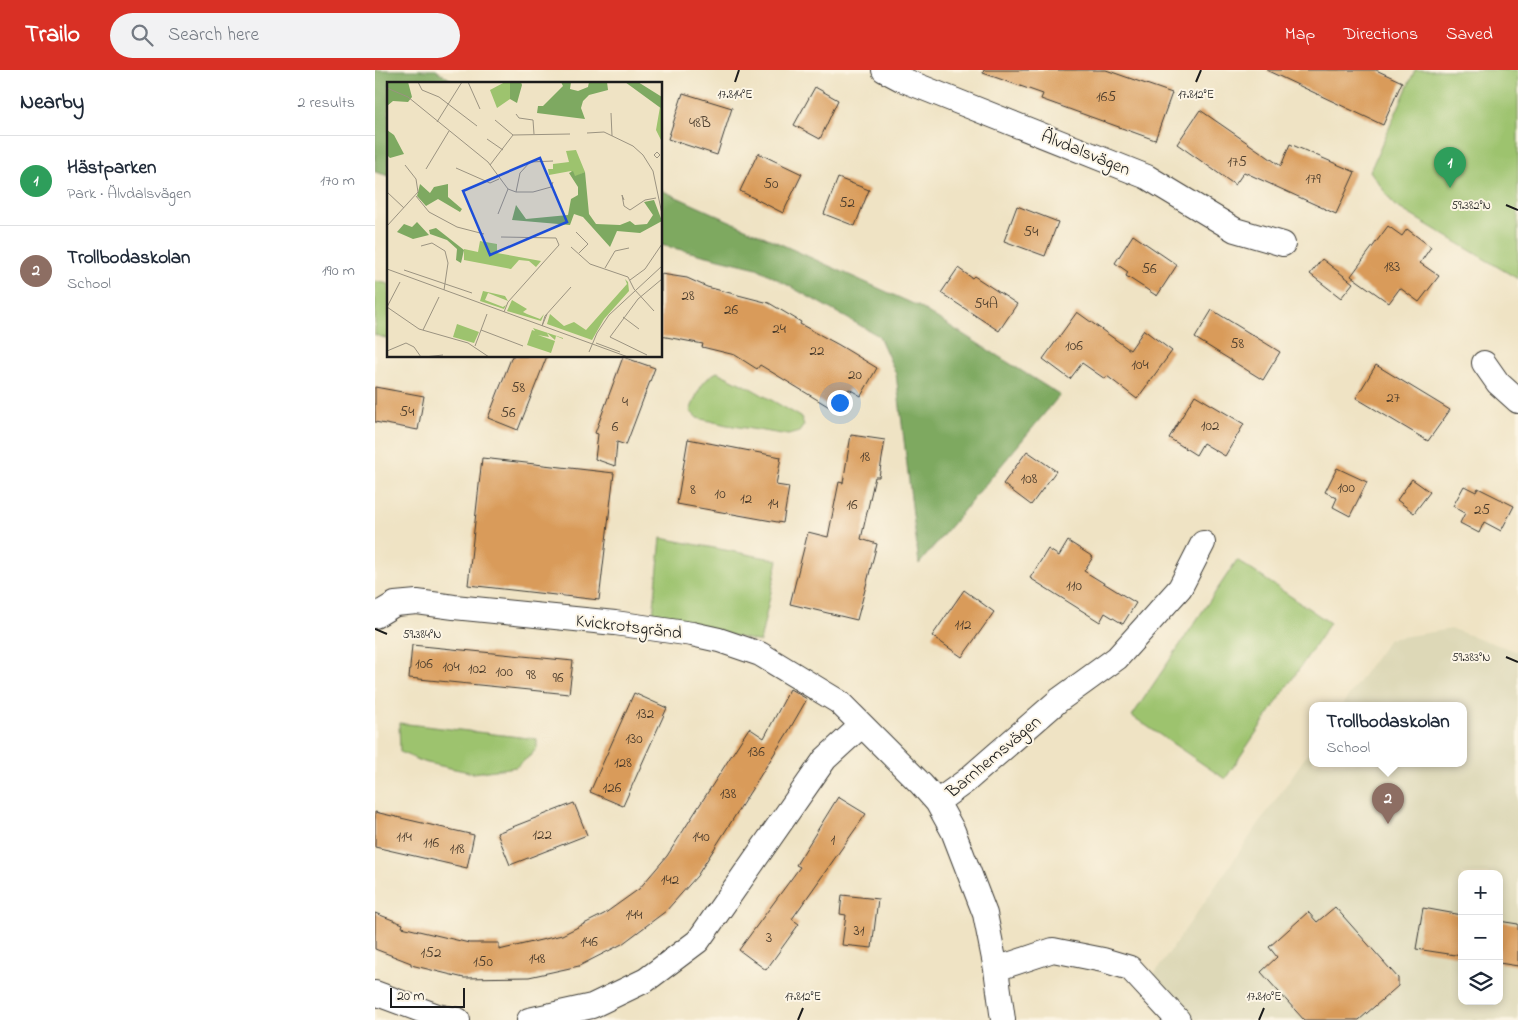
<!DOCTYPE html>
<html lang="en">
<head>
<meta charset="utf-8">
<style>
  :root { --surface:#fff; --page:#f2f2f3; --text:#1f2937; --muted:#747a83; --line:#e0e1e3; --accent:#d93025 }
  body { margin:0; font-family:"Indie Flower",sans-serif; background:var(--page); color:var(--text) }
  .controls { position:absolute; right:15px; bottom:15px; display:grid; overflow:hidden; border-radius:10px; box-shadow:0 2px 8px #0003 }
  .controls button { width:45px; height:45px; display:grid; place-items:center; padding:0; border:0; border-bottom:1px solid var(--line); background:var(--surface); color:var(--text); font:25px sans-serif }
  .scale { position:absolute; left:15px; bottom:12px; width:75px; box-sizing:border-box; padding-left:5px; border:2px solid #1c1c1c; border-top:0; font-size:14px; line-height:18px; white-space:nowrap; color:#1c1c1c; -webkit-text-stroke:4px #fcf5e5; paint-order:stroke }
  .you { position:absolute; left:464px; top:332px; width:18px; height:18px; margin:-12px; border:4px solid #fff; border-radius:50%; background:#1a73e8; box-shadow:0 0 0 8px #1a73e833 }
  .badge { display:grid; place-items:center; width:32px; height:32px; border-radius:50%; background:var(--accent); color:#fff; font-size:16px; font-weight:700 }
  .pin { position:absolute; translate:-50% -41px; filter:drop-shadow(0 1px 2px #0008) }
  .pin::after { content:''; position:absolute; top:26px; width:18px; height:15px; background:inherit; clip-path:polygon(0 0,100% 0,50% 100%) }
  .popup { position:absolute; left:934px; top:632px; width:158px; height:65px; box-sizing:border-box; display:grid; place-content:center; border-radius:10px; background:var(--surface); filter:drop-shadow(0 1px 4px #0005); font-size:16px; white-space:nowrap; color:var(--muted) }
  .popup b { font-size:19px; color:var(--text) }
  .popup::after { content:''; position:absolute; left:50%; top:100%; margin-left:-10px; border:10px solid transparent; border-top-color:var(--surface) }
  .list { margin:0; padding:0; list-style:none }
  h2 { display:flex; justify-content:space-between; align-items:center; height:65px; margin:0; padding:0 20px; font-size:21px }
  h2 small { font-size:16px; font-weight:400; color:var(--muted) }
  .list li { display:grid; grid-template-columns:32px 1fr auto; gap:15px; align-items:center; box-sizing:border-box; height:90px; padding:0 20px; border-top:1px solid var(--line) }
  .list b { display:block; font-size:19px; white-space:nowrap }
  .list p { margin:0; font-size:16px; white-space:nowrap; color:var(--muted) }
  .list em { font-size:16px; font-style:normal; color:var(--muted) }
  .icon { flex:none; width:28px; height:28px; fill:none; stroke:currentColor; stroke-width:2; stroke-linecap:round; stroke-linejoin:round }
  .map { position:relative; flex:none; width:1143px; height:950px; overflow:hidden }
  header { display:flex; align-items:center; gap:30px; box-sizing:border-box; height:70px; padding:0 25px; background:var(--accent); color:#fff }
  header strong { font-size:24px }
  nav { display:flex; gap:28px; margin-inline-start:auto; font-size:18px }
  .search { width:350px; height:45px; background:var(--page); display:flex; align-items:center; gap:12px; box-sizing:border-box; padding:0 18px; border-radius:28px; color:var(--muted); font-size:19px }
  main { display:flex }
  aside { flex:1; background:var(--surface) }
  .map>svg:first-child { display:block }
  .built { fill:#ddd8b7; fill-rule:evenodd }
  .green { fill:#9dc36e; stroke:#5c7045 }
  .forest { fill:#7ea961; stroke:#4d623e }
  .building { fill:#d99b5a }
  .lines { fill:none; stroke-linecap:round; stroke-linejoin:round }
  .street-casing { stroke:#3c3a35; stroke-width:26 }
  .street { stroke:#fff; stroke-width:24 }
  .ticks { fill:none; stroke:#1c1c1c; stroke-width:2 }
  .labels { text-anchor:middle; stroke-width:4; stroke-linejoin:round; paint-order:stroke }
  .number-label { font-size:15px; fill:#4b3c2c }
  .street-label { font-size:18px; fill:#1c1c1c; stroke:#fcf5e5 }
  .inset-road { fill:none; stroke:#9b9381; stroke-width:1 }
  .view { fill:#1d4ed8; fill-opacity:0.15; stroke:#1d4ed8; stroke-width:2.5 }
  .inset-edge { fill:none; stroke:#1c1c1c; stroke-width:2.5 }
  .ticks-label { font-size:12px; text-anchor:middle; fill:#1c1c1c; stroke:#fcf5e5; stroke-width:4; stroke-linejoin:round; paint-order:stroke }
</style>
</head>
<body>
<header>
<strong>Trailo</strong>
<div class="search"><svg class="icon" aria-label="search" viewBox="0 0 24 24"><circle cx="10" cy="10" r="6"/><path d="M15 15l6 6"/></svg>Search here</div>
<nav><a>Map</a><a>Directions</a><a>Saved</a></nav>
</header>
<main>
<aside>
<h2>Nearby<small>2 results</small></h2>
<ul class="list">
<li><span class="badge" style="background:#2e9e5b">1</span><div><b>Hästparken</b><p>Park · Älvdalsvägen</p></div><em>170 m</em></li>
<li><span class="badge" style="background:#8d6e63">2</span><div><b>Trollbodaskolan</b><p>School</p></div><em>190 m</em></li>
</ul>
</aside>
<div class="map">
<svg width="1143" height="950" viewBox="0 0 1143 950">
  <rect width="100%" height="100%" fill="#fcf5e5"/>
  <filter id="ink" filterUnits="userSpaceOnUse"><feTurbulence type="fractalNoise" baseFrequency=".02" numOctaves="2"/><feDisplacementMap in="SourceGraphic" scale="10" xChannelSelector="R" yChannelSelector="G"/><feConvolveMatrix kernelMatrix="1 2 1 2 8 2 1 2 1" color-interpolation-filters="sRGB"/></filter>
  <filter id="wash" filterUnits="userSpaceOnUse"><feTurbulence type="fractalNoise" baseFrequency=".0096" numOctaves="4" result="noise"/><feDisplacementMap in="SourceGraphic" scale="20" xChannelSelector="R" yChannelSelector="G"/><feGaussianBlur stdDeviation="1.12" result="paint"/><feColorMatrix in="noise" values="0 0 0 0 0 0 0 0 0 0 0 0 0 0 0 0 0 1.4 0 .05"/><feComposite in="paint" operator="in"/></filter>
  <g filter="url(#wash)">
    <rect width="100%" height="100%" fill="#efe3c4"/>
    <path class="built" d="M1077 559 1143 582V950H804L771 916 938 676V693H1088V635H967L1014 569ZM1087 804H1124V931H1087Z"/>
    <path class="green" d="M1040 0H1143V209L1019 135 995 101Z
      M0 211 14 214V269L0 265Z
      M342 302 377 319 426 347 429 355 424 362 413 365 352 355 322 348 315 341C322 325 325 311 342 302Z
      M286 468 403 490 385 572 278 546Z
      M862 490 955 553 850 709 757 646Z
      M24 653 162 669V678L155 686 141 697 98 703 48 692 25 682Z"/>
    <path class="forest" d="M0 0H61L82 14H14V106L0 102Z
      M286 120 543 236 685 325 544 494 521 304 504 266 382 198 286 175Z"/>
    <g id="blocks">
      <path class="building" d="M609 0H731L797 23 780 70 666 29 668 24 608 3Z
        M891 0H1001L1027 12 1008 55Z
        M440 17 463 30 445 69 419 55Z
        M308 23 357 38 342 85 293 69Z
        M825 40 906 96 915 74 980 102 961 144 869 102 860 115 802 74Z
        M383 83 427 104 408 143 365 121Z
        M463 108 494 120 480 156 449 144Z
        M642 136 683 152 670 186 629 171Z
        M1013 156 1027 166 1032 159 1056 177 1045 193 1064 206 1044 232 1025 218 1014 233 976 206Z
        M758 165 802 195 782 226 751 206 753 202 740 193Z
        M947 189 978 213 966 228 935 204Z
        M583 198 597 208 599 206 642 234 624 261 566 223Z
        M286 204 312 208 332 217 394 233 426 252 425 254 464 275 502 298 486 326 474 319 461 341 385 295 382 299 360 285 327 277 328 274 286 266Z
        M837 240 905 282 888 310 820 268Z
        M702 242 755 280 769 260 797 281 762 329 732 306 730 309 707 293 695 309 668 289Z
        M137 286H172L143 360 113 348Z
        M248 287 280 298 251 375 242 372 240 396 220 389 223 364 220 363Z
        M1001 295 1075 340 1053 371 981 328Z
        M0 317 49 326 43 360 0 352Z
        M820 325 869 354 850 386 828 373 821 385 794 368Z
        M476 365 510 370 504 407H500L486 469 502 474 482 550 415 534 433 462 453 467 464 412 468 413Z
        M313 369 406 387 401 415 414 417 408 453 302 434Z
        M652 381 681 401 656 435 628 414Z
        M107 388 239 403 224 530 93 515Z
        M962 398 992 412 975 446 958 437 962 428 950 422Z
        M1037 409 1055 422 1039 443 1022 430Z
        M1089 416 1101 422 1103 418 1139 436 1126 461 1109 452 1104 463 1085 453 1090 443 1078 436Z
        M693 471 718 487 709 501 761 533 748 554 730 543 725 552 655 508 673 479 684 486Z
        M589 520 619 542 587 587 557 566Z
        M37 575 198 591 194 624 34 608Z
        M415 619 432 629 413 662 322 806 291 841 247 874 204 896 154 907 89 908 36 895V893L0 879V843L28 854 27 857 94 873H124V880L187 865 229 844 264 819 292 786 374 658 389 668Z
        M259 623 292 638 248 736 215 722Z
        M463 727 491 744 417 849 424 854 391 900 364 880 425 797 421 795Z
        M199 733 212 765 135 795 122 763Z
        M0 742 99 765 92 798 0 777Z
        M467 825 503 829 497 878 467 875 471 845 465 844Z
        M960 837 1023 908V916L984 950H929L886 902 902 887 894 877 933 842 942 852Z
        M1048 838 1087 845V886L1041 879Z
        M1124 851 1143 854V896L1124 893Z"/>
    </g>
  </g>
  <g filter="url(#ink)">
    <use href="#blocks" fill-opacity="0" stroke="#3c3a35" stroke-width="1"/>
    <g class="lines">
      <defs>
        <path id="street" d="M509 0 526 9 772 107 860 160 908 174
          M1109 293 1123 313 1143 331
          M0 546 20 534 42 532 79 537 240 553 317 564 344 570 385 584 464 632 487 655
          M621 899 678 880 728 890 755 898 803 950
          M0 923 62 946 83 950
          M154 950 217 936 271 910 323 871 450 689 487 655 546 714 562 732
          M628 950 621 899 610 844 578 761 562 732 591 711 684 630 742 588 805 518 828 473"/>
      </defs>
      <use href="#street" class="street-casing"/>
      <use href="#street" class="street"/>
    </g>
  </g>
  <path class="ticks" d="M360 12 364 0M821 12 826 0M1131 135 1143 140M0 559 12 564M1131 587 1143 592M423 950 428 938M884 950 889 938"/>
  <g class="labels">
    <g class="number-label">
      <text x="731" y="31">165</text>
      <text x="325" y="57">48B</text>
      <text x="862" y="96">175</text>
      <text x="938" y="113">179</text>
      <text x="396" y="118">50</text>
      <text x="472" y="137">52</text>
      <text x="656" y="166">54</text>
      <text x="1017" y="201">183</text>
      <text x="774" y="203">56</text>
      <text x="313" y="230">28</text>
      <text x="611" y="238">54A</text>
      <text x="356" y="244">26</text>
      <text x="404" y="263">24</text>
      <text x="862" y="278">58</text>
      <text x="699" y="280">106</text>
      <text x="442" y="285">22</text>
      <text x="765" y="299">104</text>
      <text x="480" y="309">20</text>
      <text x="143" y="322">58</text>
      <text x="1018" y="332">27</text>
      <text x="250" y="336">4</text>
      <text x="32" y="346">54</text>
      <text x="133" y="347">56</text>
      <text x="835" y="360">102</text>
      <text x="240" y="361">6</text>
      <text x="490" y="391">18</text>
      <text x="654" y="413">108</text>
      <text x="971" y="422">100</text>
      <text x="318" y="424">8</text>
      <text x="345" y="428">10</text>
      <text x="371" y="433">12</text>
      <text x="398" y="438">14</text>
      <text x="477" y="439">16</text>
      <text x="1107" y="444">25</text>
      <text x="699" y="520">110</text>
      <text x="588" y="559">112</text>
      <text x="49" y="598">106</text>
      <text x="76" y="601">104</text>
      <text x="102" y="603">102</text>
      <text x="129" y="606">100</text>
      <text x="156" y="609">98</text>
      <text x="183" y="612">96</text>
      <text x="270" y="648">132</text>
      <text x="259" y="673">130</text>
      <text x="381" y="686">136</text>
      <text x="248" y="697">128</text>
      <text x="237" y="722">126</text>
      <text x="353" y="728">138</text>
      <text x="167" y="769">122</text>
      <text x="29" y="771">114</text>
      <text x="326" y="771">140</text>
      <text x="458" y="774">1</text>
      <text x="56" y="777">116</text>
      <text x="82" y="783">118</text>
      <text x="295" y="814">142</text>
      <text x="259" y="849">144</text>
      <text x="484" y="865">31</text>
      <text x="394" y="872">3</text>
      <text x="214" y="876">146</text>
      <text x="56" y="887">152</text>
      <text x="162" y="893">148</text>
      <text x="108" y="896">150</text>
    </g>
    <g class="street-label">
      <text transform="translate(711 82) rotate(22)" y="6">Älvdalsvägen</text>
      <text transform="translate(254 556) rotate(7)" y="6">Kvickrotsgränd</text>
      <text transform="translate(618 686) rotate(-40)" y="6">Barnhemsvägen</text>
    </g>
  </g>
  <g transform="translate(12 12)">
    <rect width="275" height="275" fill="#efe3c4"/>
    <path d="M118 0H123V17L110 26 103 8ZM273 25 275 27 274 58 269 48ZM189 68 198 90 188 95 184 89 162 93 161 87H166V82L182 80 179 69ZM93 159 110 162V171L154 179 149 185 142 179 132 178 124 187 77 178V167L91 170ZM238 197 241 200 242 209 217 237 205 258 160 242 163 232 177 244 187 240 199 248 240 202ZM96 209 118 214 121 219 101 211 98 218 116 225 119 223 117 227 93 219ZM125 218 140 227 136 230 140 232 153 237 157 232 154 239 120 229ZM70 242 92 250 87 261 66 255ZM146 246 176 256V257L169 254 168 258 160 251 162 255 151 253 168 259 164 271 140 263 145 248 148 249Z" fill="#9dc36e"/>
    <path d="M0 0H21L25 15 21 20 6 19 0 24ZM123 0H134L135 3 130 21 123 17ZM174 0H184L183 7 191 9 201 5 202 0H220L221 8 202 13 196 19 194 26 198 37 150 31 151 24H156L176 4ZM238 0H251L275 15V27ZM0 48 7 53 17 72 3 76 0 73ZM186 89 188 94 198 90 202 132 209 142 233 143 243 139 248 143 260 142 266 133 257 120 267 118 275 139 253 151 230 149 223 165 196 135 187 132 183 143 125 138 129 123 139 137 181 133 184 117 191 113V105L182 91ZM33 102 43 111 47 105 61 102V115L75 127 73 130 51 117 39 124 30 114ZM30 140 42 153 26 157 10 150 17 142 25 145ZM49 146 77 168 74 181 69 178 70 167 60 158 43 152 42 148Z" fill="#7ea961"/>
    <path class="inset-road" d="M31 0 35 8 52 15 90 44M81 0 93 27M0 6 21 15 101 80 121 107 111 132M224 31 225 54M129 32 132 36 146 38 147 52M108 38 126 53M50 40 75 0M200 51 217 50 246 64 256 73 266 89 275 132M100 57 116 68M270 70 273 73 270 76 267 73ZM103 83 126 53 183 52M69 86 103 101 112 97M39 87 62 49M121 107 129 110 133 91 143 80 166 79M0 110 17 126M129 110H146L164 105 166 100M29 114 42 130 70 145 97 152M237 118 235 113 237 124 243 128 258 118 269 116M0 144 31 110 29 97 18 83M189 150 201 162 192 171M114 155 169 156 172 163 121 220 117 230M34 164 45 161 58 169 61 181 57 208M184 165 203 182 241 195 247 207 267 229M218 186 228 169 242 166M0 187 241 275M17 188 85 211M243 198 258 187 275 162M0 225 32 247 81 261 102 275M0 225 13 200M160 232 155 244 158 234 184 205M236 235 252 247M36 248 52 215M94 248 136 264M209 261 233 270M88 264 100 232M0 269 19 261 27 265 34 275M202 270 210 251 222 233 275 184M260 273 223 255 251 217 275 197M37 275 56 273"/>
    <path class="view" d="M153 76 180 140 103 173 76 109Z"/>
    <rect width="275" height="275" class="inset-edge"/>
  </g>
  <g class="ticks-label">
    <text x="821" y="28">17.812°E</text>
    <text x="360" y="28">17.814°E</text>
    <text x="1096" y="139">59.382°N</text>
    <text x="47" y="568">59.384°N</text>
    <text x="1096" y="591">59.383°N</text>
    <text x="428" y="930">17.812°E</text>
    <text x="889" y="930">17.810°E</text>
  </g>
</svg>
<div class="controls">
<button>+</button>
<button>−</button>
<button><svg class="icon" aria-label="layers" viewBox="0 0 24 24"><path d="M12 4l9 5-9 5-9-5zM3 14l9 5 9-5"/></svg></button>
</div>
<div class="scale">20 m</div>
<div class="you"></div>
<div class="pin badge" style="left:1075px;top:118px;background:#2e9e5b">1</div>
<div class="pin badge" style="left:1013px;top:754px;background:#8d6e63">2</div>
<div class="popup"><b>Trollbodaskolan</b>School</div>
</div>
</main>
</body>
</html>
